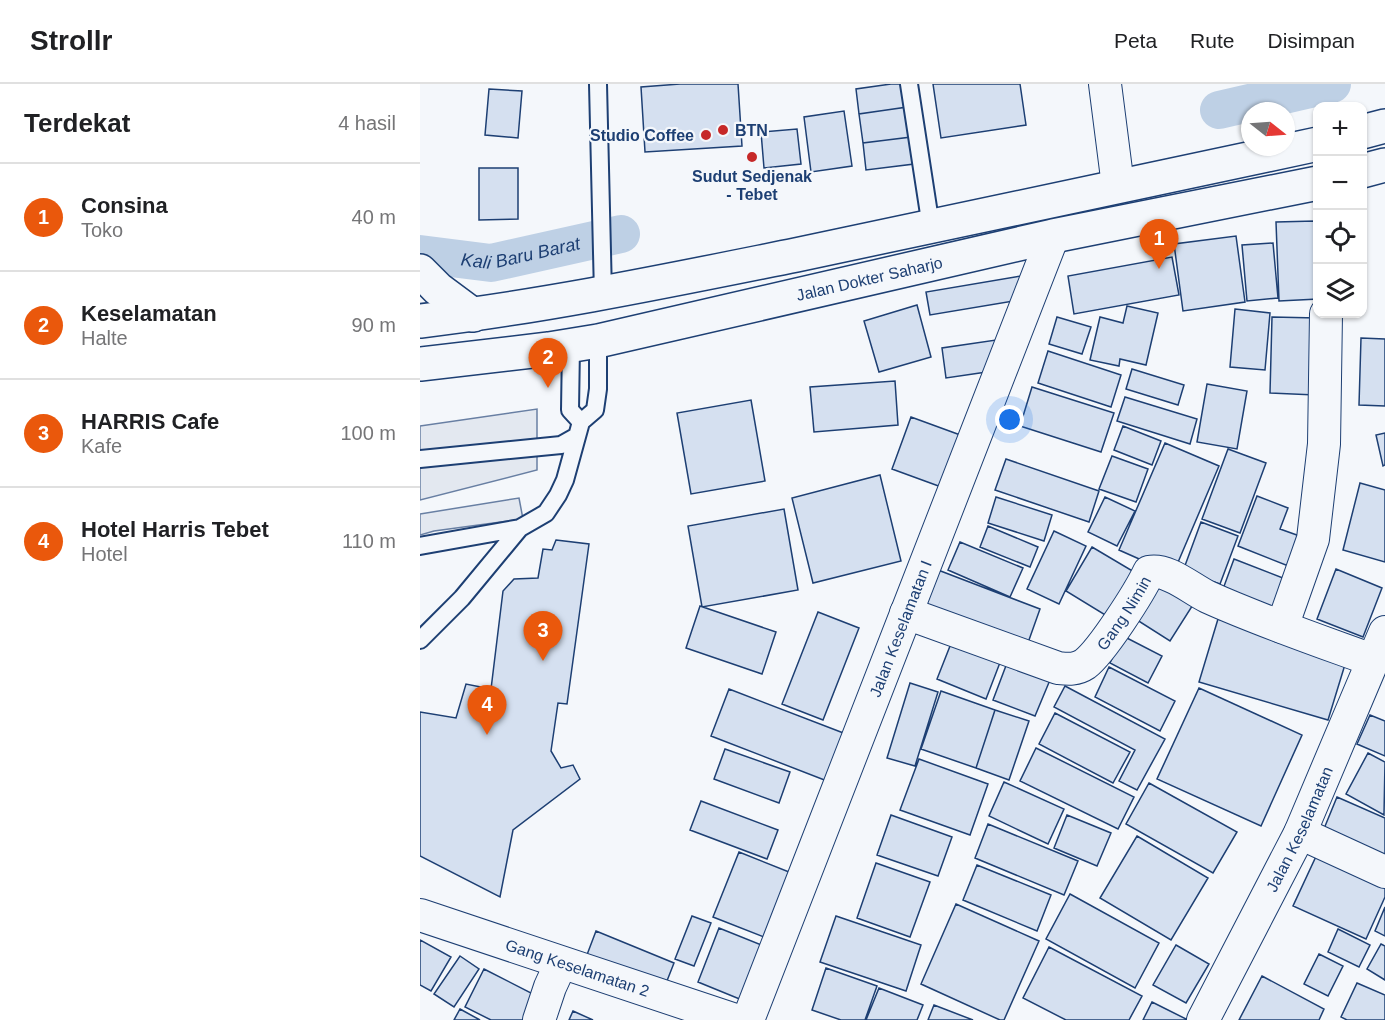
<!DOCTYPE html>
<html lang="id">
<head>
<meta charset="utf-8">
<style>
  :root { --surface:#fff; --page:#f2f2f2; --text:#202124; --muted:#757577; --line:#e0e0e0; --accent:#ea580c }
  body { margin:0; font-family:Helvetica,sans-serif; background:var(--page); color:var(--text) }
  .controls { position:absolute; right:18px; top:18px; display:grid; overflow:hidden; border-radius:12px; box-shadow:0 2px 4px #0004 }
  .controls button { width:54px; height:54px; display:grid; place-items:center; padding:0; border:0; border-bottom:2px solid var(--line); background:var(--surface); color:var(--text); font:30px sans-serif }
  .compass { position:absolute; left:821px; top:18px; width:54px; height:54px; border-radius:50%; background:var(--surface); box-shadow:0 2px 4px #0004; rotate:107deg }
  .you { position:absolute; left:590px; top:336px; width:21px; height:21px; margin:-15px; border:4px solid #fff; border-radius:50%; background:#1a73e8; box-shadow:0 0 0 9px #1a73e833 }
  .badge { display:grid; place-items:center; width:39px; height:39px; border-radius:50%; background:var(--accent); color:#fff; font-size:20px; font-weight:700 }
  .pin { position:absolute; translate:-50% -50px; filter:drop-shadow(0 2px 3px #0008) }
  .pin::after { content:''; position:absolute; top:32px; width:21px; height:18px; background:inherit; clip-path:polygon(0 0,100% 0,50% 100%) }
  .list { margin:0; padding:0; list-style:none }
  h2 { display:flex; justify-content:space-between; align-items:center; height:78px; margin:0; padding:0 24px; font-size:26px }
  h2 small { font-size:20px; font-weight:400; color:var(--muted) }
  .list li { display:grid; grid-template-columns:39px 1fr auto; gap:18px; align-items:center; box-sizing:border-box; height:108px; padding:0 24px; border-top:2px solid var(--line) }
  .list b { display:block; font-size:22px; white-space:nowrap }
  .list p { margin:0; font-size:20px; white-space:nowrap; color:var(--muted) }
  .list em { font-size:20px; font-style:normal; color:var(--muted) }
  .icon { flex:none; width:33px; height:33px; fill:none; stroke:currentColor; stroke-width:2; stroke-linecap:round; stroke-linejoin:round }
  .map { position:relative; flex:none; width:965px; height:936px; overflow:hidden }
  header { display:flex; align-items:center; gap:36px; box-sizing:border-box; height:84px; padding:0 30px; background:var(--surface); border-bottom:2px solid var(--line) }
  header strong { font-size:28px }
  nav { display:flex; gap:33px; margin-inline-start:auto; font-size:21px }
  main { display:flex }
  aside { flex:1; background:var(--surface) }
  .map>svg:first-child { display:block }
  .parking { fill:#e3e8f0; stroke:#687fa3; stroke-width:1.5 }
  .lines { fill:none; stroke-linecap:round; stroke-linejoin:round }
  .canal { stroke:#bed0e5; stroke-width:38 }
  .building { fill:#d5e0f0; stroke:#1d3f73; stroke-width:1.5 }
  .service-casing { stroke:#1d3f73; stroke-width:20 }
  .minor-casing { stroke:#1d3f73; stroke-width:34 }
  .tertiary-casing { stroke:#1d3f73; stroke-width:36 }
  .primary-casing { stroke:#1d3f73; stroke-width:36 }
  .service { stroke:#f4f7fb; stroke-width:16 }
  .minor { stroke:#f4f7fb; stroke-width:32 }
  .tertiary { stroke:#f4f7fb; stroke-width:33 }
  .primary { stroke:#f4f7fb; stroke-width:33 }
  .poi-dot { fill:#c62828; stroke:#f4f7fb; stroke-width:2 }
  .labels { text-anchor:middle; stroke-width:4.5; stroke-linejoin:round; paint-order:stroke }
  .poi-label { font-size:16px; font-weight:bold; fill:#1d3f73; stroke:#f4f7fb; text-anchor:start }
  .street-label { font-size:16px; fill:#1d3f73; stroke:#f4f7fb }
  .water-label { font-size:18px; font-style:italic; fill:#1d3f73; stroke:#f4f7fb }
</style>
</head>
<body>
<header>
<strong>Strollr</strong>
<nav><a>Peta</a><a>Rute</a><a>Disimpan</a></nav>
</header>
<main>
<aside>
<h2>Terdekat<small>4 hasil</small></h2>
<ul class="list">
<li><span class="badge">1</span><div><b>Consina</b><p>Toko</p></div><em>40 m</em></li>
<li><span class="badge">2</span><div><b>Keselamatan</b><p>Halte</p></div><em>90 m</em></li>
<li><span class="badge">3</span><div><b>HARRIS Cafe</b><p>Kafe</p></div><em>100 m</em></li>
<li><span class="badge">4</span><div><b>Hotel Harris Tebet</b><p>Hotel</p></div><em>110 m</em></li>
</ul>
</aside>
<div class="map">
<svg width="965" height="936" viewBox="0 0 965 936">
  <rect width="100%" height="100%" fill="#f4f7fb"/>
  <path class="parking" d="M117 325V386L0 416V342Z
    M99 414 103 435 14 447 0 451V430Z"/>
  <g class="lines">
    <g class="canal">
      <path d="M799 26 912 0"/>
      <path id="s1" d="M0 170 71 179 201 150"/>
    </g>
  </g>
  <path class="building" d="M260 0H318L322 62 225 68 221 3Z
    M471 0H484L487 23 439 30 436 5Z
    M513 0H600L606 41 521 54Z
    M69 5 102 7 98 54 65 51Z
    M487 23 491 53 443 59 439 30Z
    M424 27 432 82 391 88 384 33Z
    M377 45 381 80 344 84 341 48Z
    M491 53 494 80 446 86 443 59Z
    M59 84H98V135L59 136Z
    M895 137 898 215 859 217 856 138Z
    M816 152 825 218 763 227 754 160Z
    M853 159 858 214 827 217 822 161Z
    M752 173 759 211 654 230 648 192Z
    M601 192 605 215 510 231 506 208Z
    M497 221 511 273 459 288 444 237Z
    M707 222 738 229 726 281 700 275 699 282 670 276 680 233 703 239Z
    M815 225 850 229 845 286 810 283Z
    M637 233 671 243 662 270 629 260Z
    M852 233 897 234 895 311 850 309Z
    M941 254 965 255V322L939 321Z
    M576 256 580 286 526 294 522 264Z
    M628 267 701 291 691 323 618 299Z
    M712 285 764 301 758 321 706 305Z
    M475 297 478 341 394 348 390 303Z
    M787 300 827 307 817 365 777 358Z
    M612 303 694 329 681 368 600 342Z
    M705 313 777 335 770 360 697 337Z
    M331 316 345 397 271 410 257 329Z
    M491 333 543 352 524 404 472 385Z
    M703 342 741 357 732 381 694 366Z
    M965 349V381L963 382 956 351Z
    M745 359 799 382 753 490 699 466Z
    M808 365 846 379 820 449 782 435Z
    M692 372 728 385 716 418 679 405Z
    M586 375 679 407 669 438 575 406Z
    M460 391 481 477 393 499 372 414Z
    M940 399 965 406V478L923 466Z
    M837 412 868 424 860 445 888 455 876 485 818 462Z
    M576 413 632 431 624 457 568 439Z
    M685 413 715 427 697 462 668 448Z
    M364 425 378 506 282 523 268 442Z
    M781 438 818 452 800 500 763 487Z
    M568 442 618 463 610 483 560 463Z
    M634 447 666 462 639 520 607 505Z
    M136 456 169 460 147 620 138 619 131 667 141 684 153 681 160 695 93 746 80 813 0 772V628L36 634 46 600 71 605 83 507 94 495 118 494 123 465 132 466Z
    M540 458 603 484 590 513 528 486Z
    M672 463 721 492 695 537 646 507Z
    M814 475 868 496 857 527 803 505Z
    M916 485 962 504 943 553 897 535Z
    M518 486 620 525 604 570 500 530Z
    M743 495 776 516 750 557 717 536Z
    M280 522 356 548 342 590 266 564Z
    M398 528 439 544 403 636 362 620Z
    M798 535 927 574 908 636 779 598Z
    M703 552 742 572 728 599 690 579Z
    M532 557 581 576 566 615 517 595Z
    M587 579 630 596 615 632 573 616Z
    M689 583 755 617 740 647 675 613Z
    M490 599 518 608 495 682 467 674Z
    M645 602 745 655 717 706 699 697 715 666 634 623Z
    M779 604 882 651 841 742 737 695Z
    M309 605 426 650 407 697 291 652Z
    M521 607 575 626 556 684 501 665Z
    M575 626 609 637 589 696 556 684Z
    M635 629 710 668 693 699 619 660Z
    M950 631 965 637V672L937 660Z
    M616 664 714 713 698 745 600 697Z
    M305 665 370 688 359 719 294 695Z
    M948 669 965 678 964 731 926 710Z
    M499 675 568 700 550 751 480 726Z
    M584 698 644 725 628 760 569 732Z
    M729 699 817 748 793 789 706 740Z
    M917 713 965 734V780L901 752Z
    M281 717 358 746 347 775 270 746Z
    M471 731 532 753 518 792 457 771Z
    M647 731 691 749 677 782 634 764Z
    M568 740 658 777 644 811 555 774Z
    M717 752 788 794 751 856 680 814Z
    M899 766 965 796V813L946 855 873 822Z
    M319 768 374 790 349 855 293 833Z
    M456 779 510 798 490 853 437 834Z
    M557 781 631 811 617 847 543 816Z
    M650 810 739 859 715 904 626 855Z
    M536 820 619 857 584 936H580L501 900Z
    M965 823V852L955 847Z
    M272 832 291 839 274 882 255 875Z
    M416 832 501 861 486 907 400 878Z
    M299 844 344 862 322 916 278 898Z
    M918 845 950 861 939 883 908 868Z
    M176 847 254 879 243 907 165 876Z
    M0 856 31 873 11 907 0 901Z
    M961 860 965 862V896L947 885Z
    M756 861 789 880 766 919 733 901Z
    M629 863 722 912 709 936H646L603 914Z
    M899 870 923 882 908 912 884 900Z
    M40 872 59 885 34 923 14 910Z
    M406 884 457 902 445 936H421L392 926Z
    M64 885 115 911 103 936H71L45 923Z
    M842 892 904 925 899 936H819Z
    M937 899 965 911V936H927L921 933Z
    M459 904 503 921 497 936H446Z
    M732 918 768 936H723Z
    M514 921 553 936H508Z
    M40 925 60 936H34Z
    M153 927 173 936H149Z"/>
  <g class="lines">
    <defs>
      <path id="service" d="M178 0 183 210
        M489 0 511 143
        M151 262 150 326 161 338
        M0 375 141 361 157 352
        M0 462 100 444
        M0 556 42 514 100 444 126 429 138 411 145 396 161 338 175 326 178 305V257"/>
      <g id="minor">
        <path d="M685 0 698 102"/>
        <path id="s2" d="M486 529 638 584C648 585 656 586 665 580 682 567 719 509 729 488 748 484 771 505 788 513 841 537 897 556 952 576"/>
        <path d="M862 543 893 455 904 360 906 230"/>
        <path d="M880 749 965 788"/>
        <path id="s3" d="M0 831 315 936"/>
        <path d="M119 936 130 903 141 879"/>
        <path id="s4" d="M328 936 633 152"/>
        <path id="s5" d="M783 936 880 749 965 548"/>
      </g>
      <path id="tertiary" d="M0 187 18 205 53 231"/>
      <g id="primary">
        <path d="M942 48 965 42"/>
        <path d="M942 87 965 81"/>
        <path d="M0 237C127 222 251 196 376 171 550 135 724 97 898 60"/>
        <path id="s6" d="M0 280 129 265 178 257 633 152 898 99"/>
      </g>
    </defs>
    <use href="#service" class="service-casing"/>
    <use href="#minor" class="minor-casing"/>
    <use href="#tertiary" class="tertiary-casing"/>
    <use href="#primary" class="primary-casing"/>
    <use href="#service" class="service"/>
    <use href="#minor" class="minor"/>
    <use href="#tertiary" class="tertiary"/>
    <use href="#primary" class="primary"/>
  </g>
  <g class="poi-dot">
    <circle cx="303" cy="46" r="6"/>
    <circle cx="286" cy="51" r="6"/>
    <circle cx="332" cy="73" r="6"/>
  </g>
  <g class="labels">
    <g class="poi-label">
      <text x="315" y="52">BTN</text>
      <text x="274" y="57" text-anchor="end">Studio Coffee</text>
      <text x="332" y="98" text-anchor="middle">Sudut Sedjenak<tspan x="332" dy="18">- Tebet</tspan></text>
    </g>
    <g class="street-label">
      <text dy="6" stroke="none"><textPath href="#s6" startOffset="458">Jalan Dokter Saharjo</textPath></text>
      <text dy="6" stroke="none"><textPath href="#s2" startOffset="254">Gang Nimin</textPath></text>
      <text dy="6" stroke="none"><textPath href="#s4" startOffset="420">Jalan Keselamatan I</textPath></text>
      <text dy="6" stroke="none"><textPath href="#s5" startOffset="214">Jalan Keselamatan</textPath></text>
      <text dy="6" stroke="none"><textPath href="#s3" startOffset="166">Gang Keselamatan 2</textPath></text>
    </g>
    <g class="water-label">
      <text dy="6" stroke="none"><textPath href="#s1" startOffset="102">Kali Baru Barat</textPath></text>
    </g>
  </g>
</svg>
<div class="controls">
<button>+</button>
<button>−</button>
<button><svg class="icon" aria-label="locate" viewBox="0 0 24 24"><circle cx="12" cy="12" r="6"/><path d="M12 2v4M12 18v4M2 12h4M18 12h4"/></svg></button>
<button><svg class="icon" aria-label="layers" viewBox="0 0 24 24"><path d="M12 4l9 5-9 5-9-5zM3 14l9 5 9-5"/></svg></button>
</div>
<svg class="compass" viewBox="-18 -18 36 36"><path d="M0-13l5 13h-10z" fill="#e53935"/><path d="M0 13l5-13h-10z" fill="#757577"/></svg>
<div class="you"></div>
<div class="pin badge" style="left:739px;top:185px">1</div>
<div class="pin badge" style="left:128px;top:304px">2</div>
<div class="pin badge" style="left:123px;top:577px">3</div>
<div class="pin badge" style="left:67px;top:651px">4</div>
</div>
</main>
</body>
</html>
